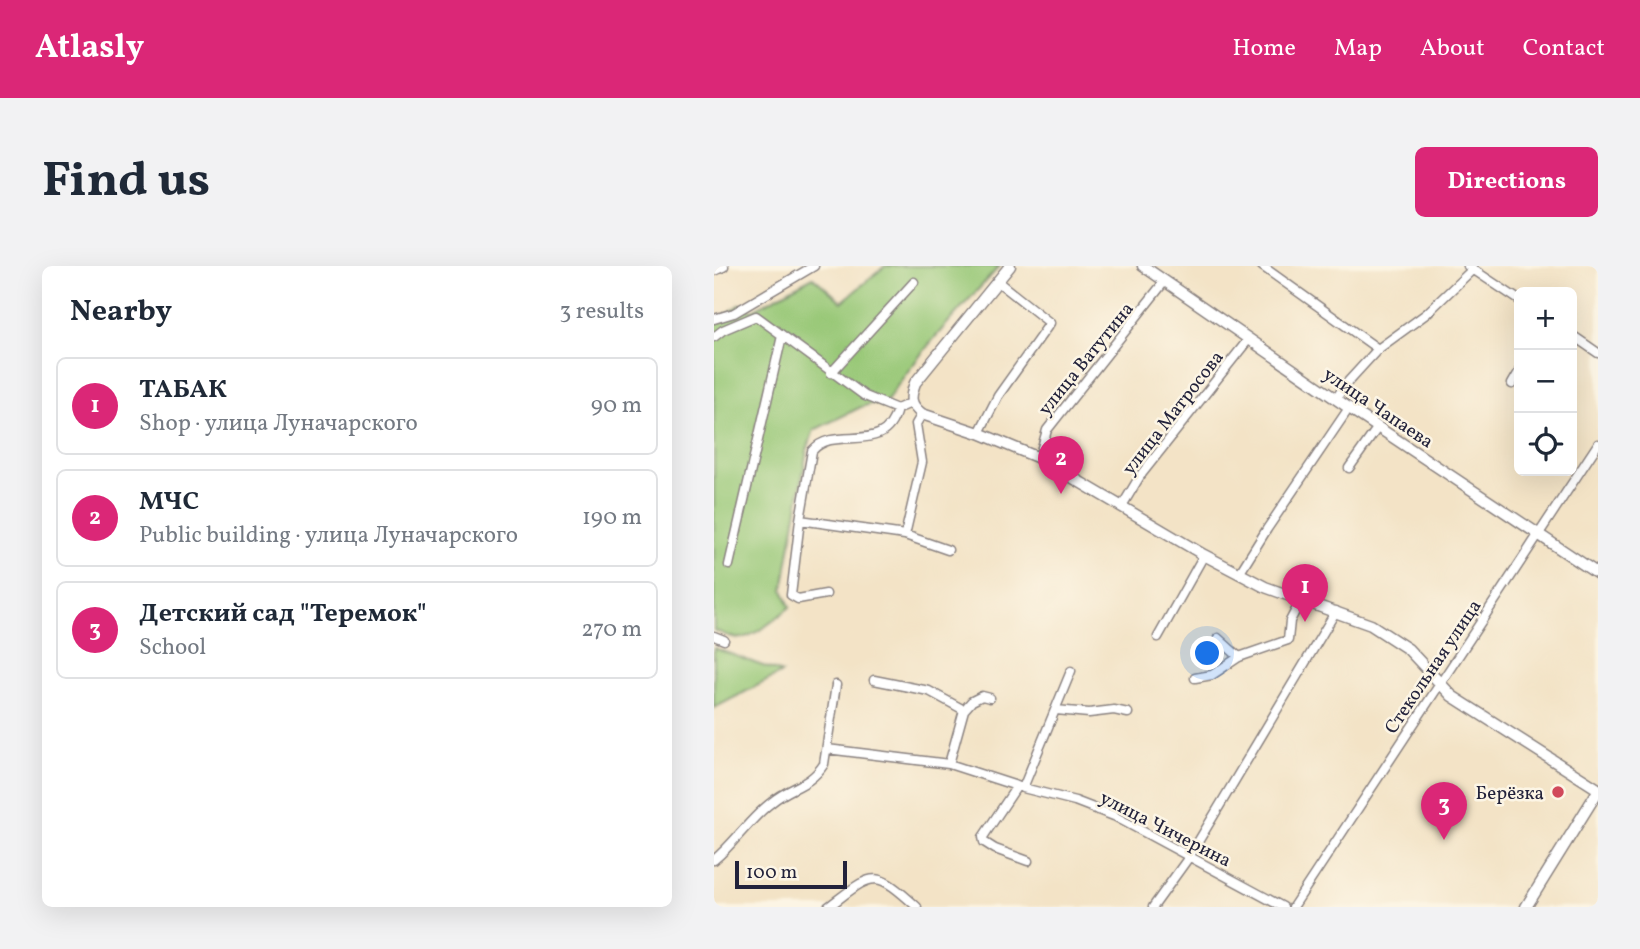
<!DOCTYPE html>
<html lang="en">
<head>
<meta charset="utf-8">
<style>
  :root { --surface:#fff; --page:#f2f2f3; --text:#1f2937; --muted:#747a83; --line:#e0e1e3; --accent:#db2777 }
  body { margin:0; font-family:Vollkorn,serif; background:var(--page); color:var(--text) }
  .controls { position:absolute; right:21px; top:21px; display:grid; overflow:hidden; border-radius:10px; box-shadow:0 7px 28px #0002 }
  .controls button { width:63px; height:63px; display:grid; place-items:center; padding:0; border:0; border-bottom:2px solid var(--line); background:var(--surface); color:var(--text); font:35px sans-serif }
  .scale { position:absolute; left:21px; bottom:18px; width:112px; box-sizing:border-box; padding-left:7px; border:4px solid #22223b; border-top:0; font-size:19px; line-height:24px; white-space:nowrap; color:#22223b; -webkit-text-stroke:5px #fcf5e5; paint-order:stroke }
  .you { position:absolute; left:494px; top:388px; width:24px; height:24px; margin:-18px; border:5px solid #fff; border-radius:50%; background:#1a73e8; box-shadow:0 0 0 10px #1a73e833 }
  .badge { display:grid; place-items:center; width:46px; height:46px; border-radius:50%; background:var(--accent); color:#fff; font-size:23px; font-weight:700 }
  .pin { position:absolute; translate:-50% -58px; filter:drop-shadow(0 2px 4px #0008) }
  .pin::after { content:''; position:absolute; top:37px; width:24px; height:21px; background:inherit; clip-path:polygon(0 0,100% 0,50% 100%) }
  .list { margin:0; padding:0; list-style:none }
  h2 { display:flex; justify-content:space-between; align-items:center; height:91px; margin:0; padding:0 28px; font-size:30px }
  h2 small { font-size:23px; font-weight:400; color:var(--muted) }
  .list li { display:grid; grid-template-columns:46px 1fr auto; gap:21px; align-items:center; box-sizing:border-box; height:98px; margin:0 14px 14px; padding:0 14px; border:2px solid var(--line); border-radius:10px }
  .list b { display:block; font-size:26px; white-space:nowrap }
  .list p { margin:0; font-size:23px; white-space:nowrap; color:var(--muted) }
  .list em { font-size:23px; font-style:normal; color:var(--muted) }
  .icon { flex:none; width:38px; height:38px; fill:none; stroke:currentColor; stroke-width:2; stroke-linecap:round; stroke-linejoin:round }
  .map { position:relative; flex:none; width:884px; height:641px; overflow:hidden; border-radius:10px }
  header { display:flex; align-items:center; gap:42px; box-sizing:border-box; height:98px; padding:0 35px; background:var(--accent); color:#fff }
  header strong { font-size:33px }
  nav { display:flex; gap:38px; margin-inline-start:auto; font-size:24px }
  .intro { display:flex; align-items:center; justify-content:space-between; box-sizing:border-box; height:168px; padding:0 42px }
  h1 { margin:0; font-size:49px }
  .button { padding:18px 32px; border-radius:10px; background:var(--accent); color:#fff; font-size:24px; font-weight:700 }
  main { display:flex; gap:42px; padding:0 42px }
  aside { flex:1; background:var(--surface); border-radius:10px; box-shadow:0 7px 28px #0002 }
  .map>svg:first-child { display:block }
  .green { fill:#98c877; stroke:#5d7559; stroke-width:2 }
  .lines { fill:none; stroke-linecap:round; stroke-linejoin:round }
  .minor-casing { stroke:#8a8280; stroke-width:11 }
  .major-casing { stroke:#8a8280; stroke-width:13 }
  .minor { stroke:#fff; stroke-width:8 }
  .major { stroke:#fff; stroke-width:10 }
  .poi-dot { fill:#d1495b; stroke:#fcf5e5; stroke-width:2.5 }
  .labels { text-anchor:middle; stroke-width:5; stroke-linejoin:round; paint-order:stroke }
  .street-label { font-size:19px; fill:#22223b; stroke:#fcf5e5 }
  .poi-label { font-size:19px; fill:#22223b; stroke:#fcf5e5; text-anchor:end }
</style>
</head>
<body>
<header>
<strong>Atlasly</strong>
<nav><a>Home</a><a>Map</a><a>About</a><a>Contact</a></nav>
</header>
<div class="intro"><h1>Find us</h1><a class="button">Directions</a></div>
<main>
<aside>
<h2>Nearby<small>3 results</small></h2>
<ul class="list">
<li><span class="badge">1</span><div><b>ТАБАК</b><p>Shop · улица Луначарского</p></div><em>90 m</em></li>
<li><span class="badge">2</span><div><b>МЧС</b><p>Public building · улица Луначарского</p></div><em>190 m</em></li>
<li><span class="badge">3</span><div><b>Детский сад &quot;Теремок&quot;</b><p>School</p></div><em>270 m</em></li>
</ul>
</aside>
<div class="map">
<svg width="884" height="641" viewBox="0 0 884 641">
  <rect width="100%" height="100%" fill="#fcf5e5"/>
  <filter id="ink" filterUnits="userSpaceOnUse"><feTurbulence type="fractalNoise" baseFrequency=".0143" numOctaves="2"/><feDisplacementMap in="SourceGraphic" scale="14" xChannelSelector="R" yChannelSelector="G"/><feConvolveMatrix kernelMatrix="1 2 1 2 8 2 1 2 1" color-interpolation-filters="sRGB"/></filter>
  <filter id="wash" filterUnits="userSpaceOnUse"><feTurbulence type="fractalNoise" baseFrequency=".00686" numOctaves="4" result="noise"/><feDisplacementMap in="SourceGraphic" scale="28" xChannelSelector="R" yChannelSelector="G"/><feGaussianBlur stdDeviation="1.57" result="paint"/><feColorMatrix in="noise" values="0 0 0 0 0 0 0 0 0 0 0 0 0 0 0 0 0 1.4 0 .05"/><feComposite in="paint" operator="in"/></filter>
  <g filter="url(#wash)">
    <rect width="100%" height="100%" fill="#f3e3c6"/>
    <path class="green" d="M171 0H286C244 45 202 89 169 141L160 137 147 141 100 164 93 184 69 324 76 341C65 350 37 375 22 372 15 371 7 367 0 364V57L26 38 37 45 99 11 128 36Z
      M0 382 68 407 0 442Z"/>
  </g>
  <g filter="url(#ink)">
    <g class="lines">
      <defs>
        <path id="minor" d="M548 0 664 83
          M754 0 805 34
          M0 53 20 47 100 0
          M858 69 884 87
          M0 71 9 64 42 50 151 130 183 143 197 137
          M117 107 200 16
          M798 118 805 106
          M622 133 631 119 664 83 712 48 759 3
          M265 167 284 130 336 57 283 15
          M325 192 333 164 450 16
          M635 202 664 161
          M408 240 426 210 534 74
          M86 254 191 269 234 284
          M191 269 208 196 202 158 208 148
          M15 299 68 70
          M525 308 553 263 635 142
          M112 328 84 333 77 329 86 254 98 185C121 157 171 192 183 143
          M0 370 10 374
          M444 371 490 289
          M504 372 525 391
          M481 412 498 409 525 391 574 374 576 355 587 334
          M160 414 215 425 250 444 258 435 268 430 276 432
          M342 444 375 447 400 444 414 447
          M113 483 235 498 309 522 361 535 400 550 569 641
          M235 498 250 444
          M303 520 269 571 270 576 281 583 314 595
          M309 522 357 405
          M0 594C21 577 36 552 58 536 77 520 95 521 110 498L122 419
          M114 641C160 607 159 601 203 641
          M439 641 475 591 622 345
          M579 641 884 178"/>
        <path id="major" d="M296 0 201 117C196 131 195 138 208 148L265 167 325 192 490 289 551 321 657 359 694 383 738 430 884 523
          M429 0 635 142 884 308
          M0 4 9 0
          M812 641 884 525"/>
      </defs>
      <use href="#minor" class="minor-casing"/>
      <use href="#major" class="major-casing"/>
      <use href="#minor" class="minor"/>
      <use href="#major" class="major"/>
    </g>
  </g>
  <circle class="poi-dot" cx="844" cy="526" r="7"/>
  <g class="labels">
    <g class="street-label">
      <text transform="translate(371 92) rotate(-51)" y="7">улица Ватутина</text>
      <text transform="translate(665 141) rotate(34)" y="7">улица Чапаева</text>
      <text transform="translate(458 146) rotate(-52)" y="7">улица Матросова</text>
      <text transform="translate(718 400) rotate(-56)" y="7">Стекольная улица</text>
      <text transform="translate(452 562) rotate(27)" y="7">улица Чичерина</text>
    </g>
    <g class="poi-label">
      <text x="830" y="533">Берёзка</text>
    </g>
  </g>
</svg>
<div class="controls">
<button>+</button>
<button>−</button>
<button><svg class="icon" aria-label="locate" viewBox="0 0 24 24"><circle cx="12" cy="12" r="6"/><path d="M12 2v4M12 18v4M2 12h4M18 12h4"/></svg></button>
</div>
<div class="scale">100 m</div>
<div class="you"></div>
<div class="pin badge" style="left:591px;top:356px">1</div>
<div class="pin badge" style="left:347px;top:228px">2</div>
<div class="pin badge" style="left:730px;top:574px">3</div>
</div>
</main>
</body>
</html>
